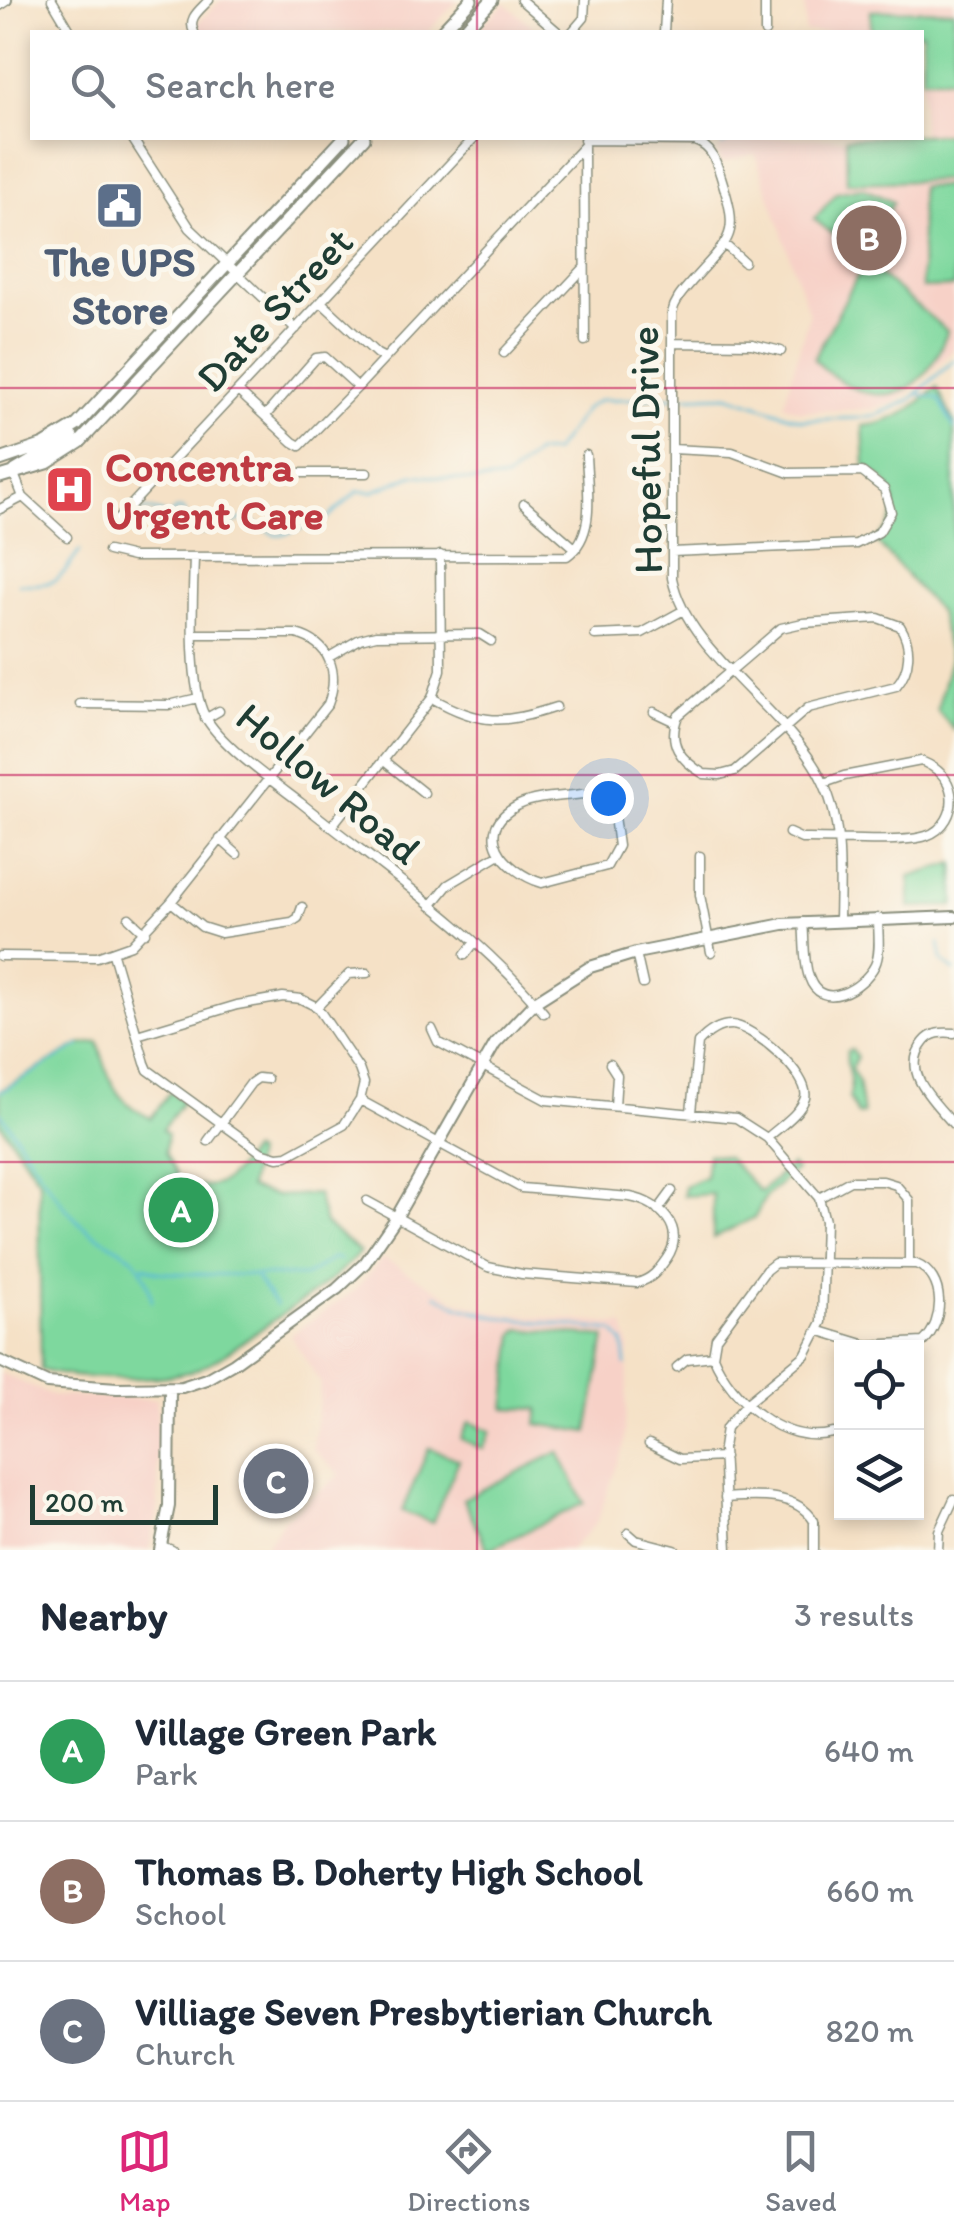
<!DOCTYPE html>
<html lang="en">
<head>
<meta charset="utf-8">
<style>
  :root { --surface:#fff; --page:#f2f2f3; --text:#1f2937; --muted:#747a83; --line:#e0e1e3; --accent:#db2777 }
  body { margin:0; font-family:Itim,sans-serif; background:var(--page); color:var(--text) }
  .controls { position:absolute; right:30px; bottom:30px; display:grid; overflow:hidden; border-radius:0px; box-shadow:0 5px 15px #0003 }
  .controls button { width:90px; height:90px; display:grid; place-items:center; padding:0; border:0; border-bottom:2px solid var(--line); background:var(--surface); color:var(--text); font:50px sans-serif }
  .scale { position:absolute; left:30px; bottom:25px; width:188px; box-sizing:border-box; padding-left:10px; border:5px solid #1f3d34; border-top:0; font-size:28px; line-height:35px; white-space:nowrap; color:#1f3d34; -webkit-text-stroke:8px #fbf7ec; paint-order:stroke }
  .you { position:absolute; left:608px; top:798px; width:35px; height:35px; margin:-25px; border:8px solid #fff; border-radius:50%; background:#1a73e8; box-shadow:0 0 0 15px #1a73e833 }
  .badge { display:grid; place-items:center; width:65px; height:65px; border-radius:50%; background:var(--accent); color:#fff; font-size:32px; font-weight:700 }
  .pin { position:absolute; translate:-50% -50%; border:5px solid #fff; box-shadow:0 2px 10px #0006 }
  .list { margin:0; padding:0; list-style:none }
  h2 { display:flex; justify-content:space-between; align-items:center; height:130px; margin:0; padding:0 40px; font-size:42px }
  h2 small { font-size:32px; font-weight:400; color:var(--muted) }
  .list li { display:grid; grid-template-columns:65px 1fr auto; gap:30px; align-items:center; box-sizing:border-box; height:140px; padding:0 40px; border-top:2px solid var(--line) }
  .list b { display:block; font-size:38px; white-space:nowrap }
  .list p { margin:0; font-size:32px; white-space:nowrap; color:var(--muted) }
  .list em { font-size:32px; font-style:normal; color:var(--muted) }
  .icon { flex:none; width:55px; height:55px; fill:none; stroke:currentColor; stroke-width:2; stroke-linecap:round; stroke-linejoin:round }
  .map { position:relative; flex:none; width:954px; height:1550px; overflow:hidden }
  .search { position:absolute; background:var(--surface); box-shadow:0 5px 15px #0003; left:30px; right:30px; top:30px; height:110px; display:flex; align-items:center; gap:25px; box-sizing:border-box; padding:0 35px; border-radius:0px; color:var(--muted); font-size:38px }
  .sheet { height:550px; background:var(--surface) }
  nav { display:flex; justify-content:space-around; align-items:center; box-sizing:border-box; height:140px; border-top:2px solid var(--line); background:var(--surface); font-size:28px; color:var(--muted) }
  nav a { display:grid; justify-items:center; gap:5px }
  nav .on { color:var(--accent) }
  .map>svg:first-child { display:block }
  .built { fill:#f7d1c7 }
  .green { fill:#7ed89e; stroke:#4e8a69; stroke-width:2.5 }
  .lines { fill:none; stroke-linecap:round; stroke-linejoin:round }
  .stream { stroke:#58bad6; stroke-width:2.5 }
  .street-casing { stroke:#8a8f7d; stroke-width:11 }
  .secondary-casing { stroke:#8a8f7d; stroke-width:14 }
  .primary-casing { stroke:#8a8f7d; stroke-width:15 }
  .street { stroke:#fff; stroke-width:8 }
  .secondary { stroke:#fff; stroke-width:10 }
  .primary { stroke:#fff; stroke-width:11 }
  .grid { fill:none; stroke:#c2185b; stroke-width:2.5; stroke-opacity:0.55 }
  .labels { text-anchor:middle; stroke-width:10; stroke-linejoin:round; paint-order:stroke }
  .service-label { font-size:42px; font-weight:bold; fill:#4e5e75; stroke:#fbf7ec }
  .street-label { font-size:42px; fill:#1f3d34; stroke:#fbf7ec }
  .health-label { font-size:42px; font-weight:bold; fill:#be3a42; stroke:#fbf7ec; text-anchor:start }
</style>
</head>
<body>
<div class="map">
<svg width="954" height="1550" viewBox="0 0 954 1550">
  <rect width="100%" height="100%" fill="#fbf7ec"/>
  <filter id="ink" filterUnits="userSpaceOnUse"><feTurbulence type="fractalNoise" baseFrequency=".01" numOctaves="2"/><feDisplacementMap in="SourceGraphic" scale="20" xChannelSelector="R" yChannelSelector="G"/><feConvolveMatrix kernelMatrix="1 2 1 2 8 2 1 2 1" color-interpolation-filters="sRGB"/></filter>
  <filter id="wash" filterUnits="userSpaceOnUse"><feTurbulence type="fractalNoise" baseFrequency=".0048" numOctaves="4" result="noise"/><feDisplacementMap in="SourceGraphic" scale="40" xChannelSelector="R" yChannelSelector="G"/><feGaussianBlur stdDeviation="2.25" result="paint"/><feColorMatrix in="noise" values="0 0 0 0 0 0 0 0 0 0 0 0 0 0 0 0 0 1.4 0 .05"/><feComposite in="paint" operator="in"/></filter>
  <g filter="url(#wash)">
    <rect width="100%" height="100%" fill="#f5e1c6"/>
    <path class="built" d="M221 0H458L428 32H202L196 25Z
      M805 0H954V349L909 392 893 403 872 409 800 411 784 404 809 314 755 153 722 163 717 150 733 138H922V32H805Z
      M505 3 539 32H476Z
      M383 1258 459 1302 500 1313 624 1325 629 1346 624 1445 597 1522 570 1550H263L284 1519 340 1475 313 1449 321 1383 290 1335 354 1291Z
      M0 1373 54 1396 157 1399 158 1510 149 1550H0Z"/>
    <path class="green" d="M954 10V78H922V32H871V11Z
      M948 134 949 180 847 183 846 138Z
      M954 186V287L922 288 920 187Z
      M862 188 893 202 867 252 858 254 814 219 837 193Z
      M865 270 876 272 947 331C923 408 866 412 814 359L857 277Z
      M937 387 954 423V730L937 710 950 659 939 612 875 540C906 516 898 484 865 467L863 426C895 423 914 408 937 387Z
      M954 863V906L910 907V877Z
      M98 1042C109 1078 114 1102 151 1118L170 1092 183 1101 162 1130 167 1134 165 1152 180 1181C219 1195 228 1180 251 1151L255 1154 249 1188 277 1196 317 1194 325 1224 360 1252C330 1285 291 1308 255 1333 236 1346 217 1361 195 1370 162 1382 75 1380 41 1370L39 1180 0 1123V1091L79 1045Z
      M852 1050 857 1058 851 1069 858 1081 863 1114 858 1115 849 1098C855 1082 844 1068 847 1051Z
      M708 1154 727 1157 760 1192 791 1165 796 1170 766 1196 755 1217 713 1238V1194L684 1196V1186L705 1177Z
      M520 1329 605 1337 588 1432 537 1424 539 1409 505 1408 514 1334Z
      M469 1422 491 1431 483 1449 461 1439Z
      M429 1448 459 1460 432 1523 402 1511Z
      M559 1452 584 1503 488 1550 463 1499Z"/>
    <g class="lines">
      <path class="stream" d="M722 145 733 138
        M919 394 939 399 954 428
        M116 536C134 512 137 503 168 516L177 510H183L193 535 220 530 241 519 252 521 275 535H282L327 519 358 491 372 492 413 475 476 481 506 479 536 453 554 452 586 408 600 400 728 395 802 420 858 418 877 415 910 400 954 360
        M19 584C59 585 56 583 80 551
        M939 943 942 960 954 971
        M0 1092 80 1045
        M0 1112C23 1145 44 1183 71 1214 105 1254 140 1237 152 1301
        M143 1266 157 1272 186 1274
        M189 1274 305 1276 334 1258 340 1260
        M256 1278 276 1305
        M436 1295 460 1307 497 1317 613 1331 623 1342 626 1365"/>
    </g>
  </g>
  <g filter="url(#ink)">
    <g class="lines">
      <defs>
        <path id="street" d="M52 0 71 32
          M521 0 558 32
          M765 0V32
          M194 32C187 18 200 10 209 0
          M572 32 584 18 585 0
          M664 32 666 0
          M132 138 190 228 296 329
          M584 140 695 141C712 147 716 161 721 177 740 237 732 236 693 280 684 291 675 299 672 313V578C688 656 789 709 823 782 843 823 840 874 839 919
          M584 147 585 341
          M724 244 744 262
          M321 302 377 354 385 358
          M672 343 752 344 781 351
          M504 353 583 269
          M239 392 293 442 300 446 358 387
          M265 416 316 358 325 357 358 387 584 146
          M672 449 732 452 789 473 862 472 884 489 891 512 879 532 856 544 672 552
          M164 473H367
          M14 474 23 497 67 537
          M524 504 576 549
          M0 509 23 497
          M117 520 474 138
          M108 551 133 557 567 556C597 535 587 488 586 455
          M194 557C193 595 188 685 205 716 219 744 275 783 301 803 385 870 476 931 544 1013
          M878 618 900 626C912 645 911 669 896 686L808 708 735 771 720 775 704 774C680 760 667 743 678 716L781 628 803 623Z
          M595 635 642 633 684 610
          M329 657 360 639 376 635 480 634 491 641
          M432 698C481 726 504 724 556 707
          M80 704 169 705 198 698
          M654 712 675 722
          M205 719 219 711
          M384 761 424 793
          M582 794 599 797 613 809 618 846 607 866 542 883C505 872 469 830 519 805 537 796 562 797 582 794Z
          M331 827 432 698 441 670 440 555
          M789 833 802 839C832 838 901 844 926 836 944 830 954 812 951 793 948 776 936 767 921 761L844 776 824 783
          M220 839 237 854
          M700 856V895L711 952
          M171 902 202 927 221 933 292 922 298 918 302 907
          M431 906 448 885 498 855
          M129 918 145 933
          M803 922C805 939 803 960 809 977 821 1013 863 989 875 965 881 953 878 932 878 918
          M636 953 643 984
          M113 954 145 1063 148 1070 261 1152 278 1157 287 1156 344 1125 360 1100 364 1083 359 1069 317 1007 301 999 283 997 237 1005 137 1035
          M465 955 475 942
          M0 956 97 957 131 945 171 902 328 704C340 672 330 643 296 634H195
          M317 1007 349 974 367 973
          M432 1029 438 1042 546 1100 736 1118 767 1138 819 1198 825 1221 822 1322 805 1355 747 1403 726 1428 723 1448 728 1550
          M954 1033C942 1032 932 1032 924 1042 899 1072 935 1102 954 1125
          M610 1064 617 1075 615 1106
          M360 1100 521 1188 630 1197C660 1203 687 1228 667 1258 658 1271 652 1279 637 1283L522 1274 488 1267 367 1201
          M691 1112 698 1043C707 1033 717 1025 731 1025 752 1025 811 1075 805 1098 800 1114 779 1127 767 1138
          M208 1141 251 1083 258 1078 267 1079
          M819 1198 850 1181H883L896 1185 909 1200V1263
          M658 1210 672 1191
          M713 1356 716 1338 766 1270 775 1263 916 1264C946 1276 945 1322 923 1342L866 1345 820 1331
          M677 1367 687 1359 713 1356C731 1400 783 1446 833 1433
          M649 1444 680 1459 724 1457
          M725 1498C755 1496 796 1492 814 1521V1550
          M628 1533 636 1540 675 1550
          M162 1546 172 1550
          M938 1550 939 1531 954 1499"/>
        <path id="secondary" d="M0 4 6 0
          M0 1361 47 1383 117 1388 182 1387 206 1379 234 1363 337 1289 365 1263 396 1218 495 1044 535 1002 590 967 636 953 783 924 954 917
          M160 1550 169 1506 170 1388"/>
        <path id="primary" d="M441 32 471 0
          M462 32 492 0
          M0 460 44 445 77 425 344 138
          M15 471 72 437
          M0 477 47 463 80 442 364 138"/>
      </defs>
      <use href="#street" class="street-casing"/>
      <use href="#secondary" class="secondary-casing"/>
      <use href="#primary" class="primary-casing"/>
      <use href="#street" class="street"/>
      <use href="#secondary" class="secondary"/>
      <use href="#primary" class="primary"/>
    </g>
  </g>
  <path class="grid" d="M477 0V32M477 138V1550M0 388H954M0 775H954M0 1162H954"/>
  <defs>
    <symbol id="civic-square" viewBox="-11 -11 22 22"><rect x="-9" y="-9" width="18" height="18" rx="4" fill="#5c6f8a" stroke="#fbf7ec"/><path d="M-.6-6.5H3V-4.5H.6V-3L4-1V1h2V6H-6V1h2V-1L-.6-3ZM-1.2 2.5V6h2.4V2.5Z" fill="#fff"/></symbol>
    <symbol id="hospital-square" viewBox="-11 -11 22 22"><rect x="-9" y="-9" width="18" height="18" rx="4" fill="#e0444e" stroke="#fbf7ec"/><path d="M-5-5h3v3.5h4V-5h3V5h-3V1.5h-4V5h-3Z" fill="#fff"/></symbol>
  </defs>
  <g fill-rule="evenodd">
    <use href="#civic-square" x="92" y="178" width="55" height="55"/>
    <use href="#hospital-square" x="42" y="462" width="55" height="55"/>
  </g>
  <g class="labels">
    <g class="service-label">
      <text x="120" y="276">The UPS<tspan x="120" dy="48">Store</tspan></text>
    </g>
    <g class="street-label">
      <text transform="translate(274 309) rotate(-47)" y="15">Date Street</text>
      <text transform="translate(645 450) rotate(-91)" y="15">Hopeful Drive</text>
      <text transform="translate(329 783) rotate(40)" y="15">Hollow Road</text>
    </g>
    <g class="health-label">
      <text x="105" y="481">Concentra<tspan x="105" dy="48">Urgent Care</tspan></text>
    </g>
  </g>
</svg>
<div class="controls">
<button><svg class="icon" aria-label="locate" viewBox="0 0 24 24"><circle cx="12" cy="12" r="6"/><path d="M12 2v4M12 18v4M2 12h4M18 12h4"/></svg></button>
<button><svg class="icon" aria-label="layers" viewBox="0 0 24 24"><path d="M12 4l9 5-9 5-9-5zM3 14l9 5 9-5"/></svg></button>
</div>
<div class="scale">200 m</div>
<div class="you"></div>
<div class="pin badge" style="left:181px;top:1210px;background:#2e9e5b">A</div>
<div class="pin badge" style="left:869px;top:238px;background:#8d6e63">B</div>
<div class="pin badge" style="left:276px;top:1481px;background:#6b7280">C</div>
<div class="search"><svg class="icon" aria-label="search" viewBox="0 0 24 24"><circle cx="10" cy="10" r="6"/><path d="M15 15l6 6"/></svg>Search here</div>
</div>
<section class="sheet">
<h2>Nearby<small>3 results</small></h2>
<ul class="list">
<li><span class="badge" style="background:#2e9e5b">A</span><div><b>Village Green Park</b><p>Park</p></div><em>640 m</em></li>
<li><span class="badge" style="background:#8d6e63">B</span><div><b>Thomas B. Doherty High School</b><p>School</p></div><em>660 m</em></li>
<li><span class="badge" style="background:#6b7280">C</span><div><b>Villiage Seven Presbytierian Church</b><p>Church</p></div><em>820 m</em></li>
</ul>
</section>
<nav>
<a class="on"><svg class="icon" aria-label="map" viewBox="0 0 24 24"><path d="M3 6l6-2 6 2 6-2v14l-6 2-6-2-6 2zM9 4v14M15 6v14"/></svg>Map</a>
<a><svg class="icon" aria-label="directions" viewBox="0 0 24 24"><path d="M12 3l9 9-9 9-9-9zM9 14v-3h6M13 9l2 2-2 2"/></svg>Directions</a>
<a><svg class="icon" aria-label="saved" viewBox="0 0 24 24"><path d="M7 4h10v16l-5-4-5 4z"/></svg>Saved</a>
</nav>
</body>
</html>
